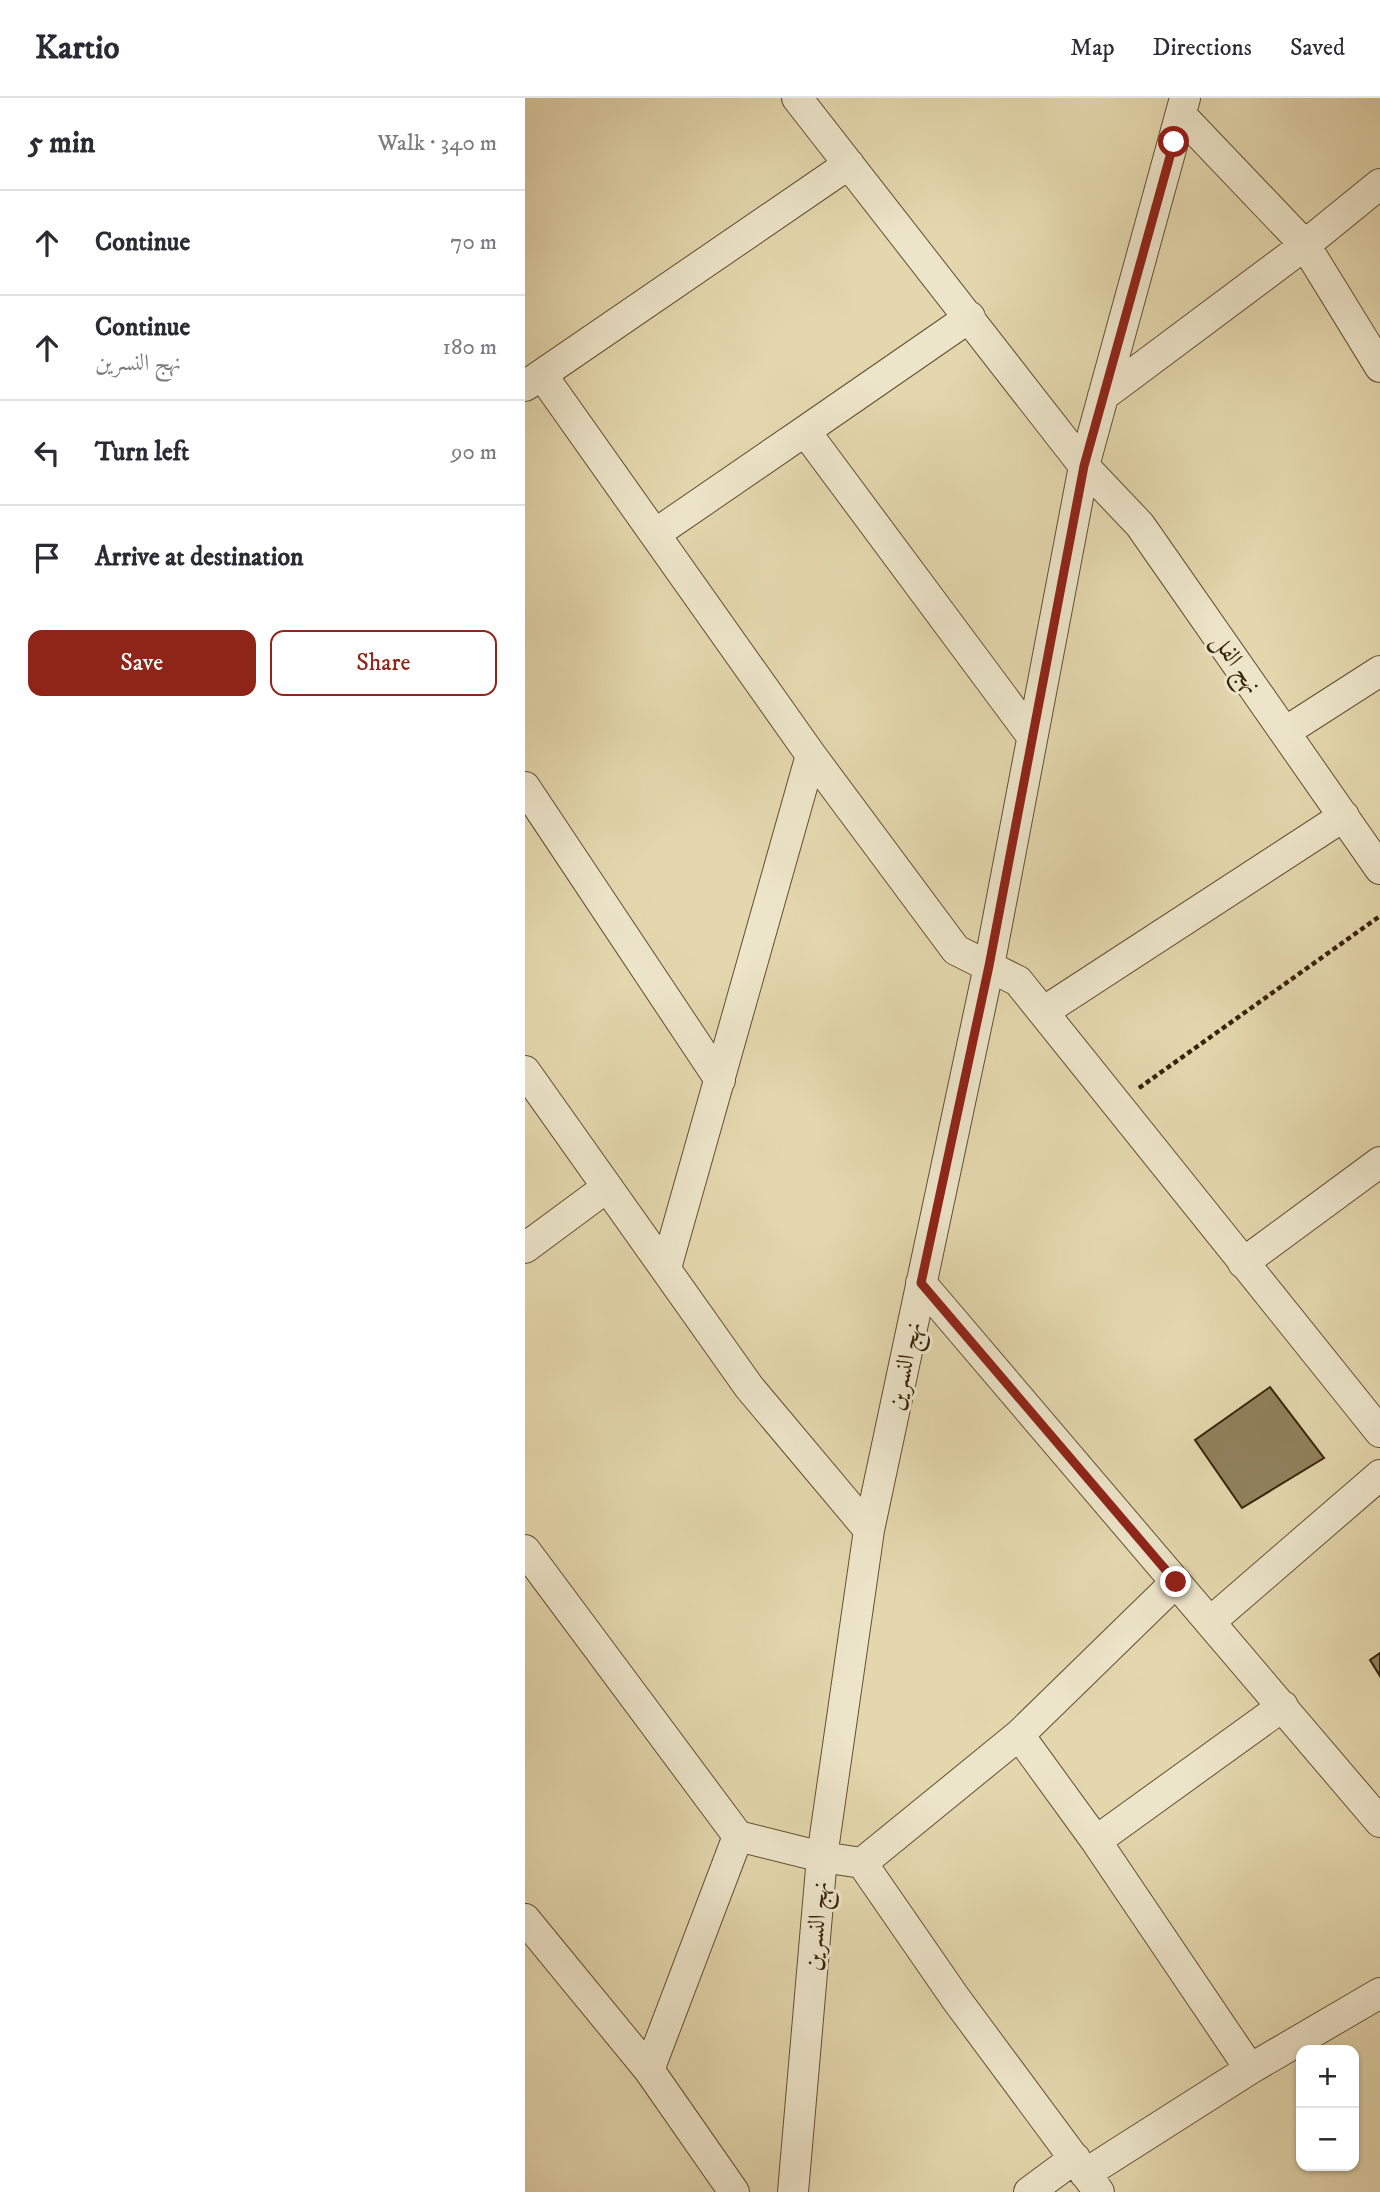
<!DOCTYPE html>
<html lang="en">
<head>
<meta charset="utf-8">
<style>
  :root { --surface:#fff; --page:#f7f7f7; --text:#2b2b33; --muted:#7c7c81; --line:#e1e1e2; --accent:#8f2418 }
  body { margin:0; font-family:"IM FELL DW Pica",Amiri,serif; background:var(--page); color:var(--text) }
  .controls { position:absolute; right:21px; bottom:21px; display:grid; overflow:hidden; border-radius:14px; box-shadow:0 2px 5px #0004 }
  .controls button { width:63px; height:63px; display:grid; place-items:center; padding:0; border:0; border-bottom:2px solid var(--line); background:var(--surface); color:var(--text); font:35px sans-serif }
  .stop { position:absolute; width:21px; height:21px; margin:-16px; border:5px solid #8f2418; border-radius:50%; background:#fff }
  .stop.end { background:#8f2418; border-color:#fff; box-shadow:0 2px 7px #0008 }
  .list { margin:0; padding:0; list-style:none }
  h2 { display:flex; justify-content:space-between; align-items:center; height:91px; margin:0; padding:0 28px; font-size:30px }
  h2 small { font-size:23px; font-weight:400; color:var(--muted) }
  .list li { display:grid; grid-template-columns:46px 1fr auto; gap:21px; align-items:center; box-sizing:border-box; height:105px; padding:0 28px; border-top:2px solid var(--line) }
  .list b { display:block; font-size:26px; white-space:nowrap }
  .list p { margin:0; font-size:23px; white-space:nowrap; color:var(--muted) }
  .list em { font-size:23px; font-style:normal; color:var(--muted) }
  .actions { display:flex; gap:14px; padding:21px 28px }
  .actions a { flex:1; padding:16px 0; border:2px solid var(--accent); border-radius:14px; text-align:center; font-size:24px; color:var(--accent) }
  .actions .main { background:var(--accent); color:#fff }
  .icon { flex:none; width:38px; height:38px; fill:none; stroke:currentColor; stroke-width:2; stroke-linecap:round; stroke-linejoin:round }
  .map { position:relative; flex:none; width:855px; height:2094px; overflow:hidden }
  header { display:flex; align-items:center; gap:42px; box-sizing:border-box; height:98px; padding:0 35px; background:var(--surface); border-bottom:2px solid var(--line) }
  header strong { font-size:33px }
  nav { display:flex; gap:38px; margin-inline-start:auto; font-size:24px }
  main { display:flex }
  aside { flex:1; background:var(--surface) }
  .map>svg:first-child { display:block }
  .building { fill:#90815d; stroke:#362307; stroke-width:2 }
  .lines { fill:none; stroke-linecap:round; stroke-linejoin:round }
  .minor-casing { stroke:#625030; stroke-width:32 }
  .path { stroke:#362307; stroke-width:4.5; stroke-dasharray:5 3.5; stroke-linecap:butt }
  .minor { stroke:#ede5ca; stroke-width:30 }
  .route { stroke:#8f2418; stroke-width:9 }
  .labels { text-anchor:middle; stroke-width:6; stroke-linejoin:round; paint-order:stroke }
  .street-label { font-size:24px; fill:#362307; stroke:#ede5ca }
</style>
</head>
<body>
<header>
<strong>Kartio</strong>
<nav><a>Map</a><a>Directions</a><a>Saved</a></nav>
</header>
<main>
<aside>
<h2>5 min<small>Walk · 340 m</small></h2>
<ul class="list">
<li><svg class="icon" aria-label="ahead" viewBox="0 0 24 24"><path d="M12 20V5M6 11l6-6 6 6"/></svg><div><b>Continue</b></div><em>70 m</em></li>
<li><svg class="icon" aria-label="ahead" viewBox="0 0 24 24"><path d="M12 20V5M6 11l6-6 6 6"/></svg><div><b>Continue</b><p>نهج النسرين</p></div><em>180 m</em></li>
<li><svg class="icon" aria-label="left" viewBox="0 0 24 24"><path d="M17 20v-9H6M10 6l-5 5 5 5"/></svg><div><b>Turn left</b></div><em>90 m</em></li>
<li><svg class="icon" aria-label="arrive" viewBox="0 0 24 24"><path d="M6 21V4h12l-3 4 3 4H6"/></svg><div><b>Arrive at destination</b></div></li>
</ul>
<div class="actions"><a class="main">Save</a><a>Share</a></div>
</aside>
<div class="map">
<svg width="855" height="2094" viewBox="0 0 855 2094">
  <rect width="100%" height="100%" fill="#e4d7ad"/>
  <filter id="stains"><feTurbulence type="fractalNoise" baseFrequency=".00286" numOctaves="4"/><feColorMatrix values="0 0 0 0 .2 0 0 0 0 .09 0 0 0 0 .02 0 0 0 .5 -.17"/></filter>
  <radialGradient id="worn" r=".72"><stop offset=".6" stop-color="#630" stop-opacity="0"/><stop offset="1" stop-color="#630" stop-opacity=".3"/></radialGradient>
  <path class="building" d="M745 1289 799 1360 717 1410 670 1342Z
    M855 1555V1578L845 1562Z"/>
  <g class="lines">
    <defs>
      <path id="minor" d="M272 0 559 368 615 427 855 771
        M657 18 780 147 855 269
        M17 277 286 657 431 852 493 883 855 1334
        M0 288 324 66
        M578 298 780 147 855 86
        M280 333 445 219
        M130 436 280 333 506 637
        M760 634 855 573
        M0 689 195 982
        M518 914 819 718
        M0 973 224 1289 344 1432
        M0 1150 81 1090
        M718 1165 855 1064
        M141 1170 286 657
        M396 1185 855 1724
        M0 1452 213 1738 297 1759 337 1765 431 1901 574 2094
        M685 1524 855 1377
        M494 1637 571 1743 725 1971
        M571 1743 758 1608
        M337 1765 494 1637 651 1484
        M0 1821 124 1972 209 2094
        M124 1972 213 1738
        M560 2076 725 1971 855 1895
        M268 2094 297 1759 344 1432 464 868 559 368 660 0
        M504 2094 550 2060"/>
    </defs>
    <use href="#minor" class="minor-casing"/>
    <path class="path" d="M614 990 855 818"/>
    <use href="#minor" class="minor"/>
  </g>
  <g class="lines">
    <path class="route" d="M649 44 559 368 464 868 396 1185 651 1484"/>
  </g>
  <g class="labels">
    <g class="street-label">
      <text transform="translate(712 565) rotate(55)" y="8">نهج الفل</text>
      <text transform="translate(379 1268) rotate(-78)" y="8">نهج النسرين</text>
      <text transform="translate(291 1828) rotate(-85)" y="8">نهج النسرين</text>
    </g>
  </g>
  <rect width="100%" height="100%" filter="url(#stains)"/>
  <rect width="100%" height="100%" fill="url(#worn)"/>
</svg>
<div class="controls">
<button>+</button>
<button>−</button>
</div>
<div class="stop" style="left:649px;top:44px"></div>
<div class="stop end" style="left:651px;top:1484px"></div>
</div>
</main>
</body>
</html>
